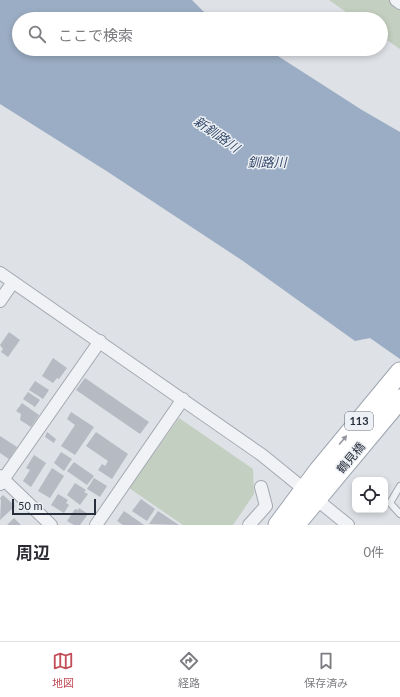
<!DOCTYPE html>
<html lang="ja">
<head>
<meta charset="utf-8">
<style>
  :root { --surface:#fff; --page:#f7f7f7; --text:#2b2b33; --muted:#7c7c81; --line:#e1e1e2; --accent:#c24c57 }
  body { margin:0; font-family:Lato,"Noto Sans JP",sans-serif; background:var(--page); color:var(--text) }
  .controls { position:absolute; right:12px; bottom:12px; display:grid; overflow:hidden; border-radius:8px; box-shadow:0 2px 6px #0003 }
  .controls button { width:36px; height:36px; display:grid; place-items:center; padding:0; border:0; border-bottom:1px solid var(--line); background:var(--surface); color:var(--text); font:20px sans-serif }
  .scale { position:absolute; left:12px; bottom:10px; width:84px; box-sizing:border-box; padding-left:4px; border:2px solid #282e3c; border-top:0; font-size:11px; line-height:14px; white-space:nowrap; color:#282e3c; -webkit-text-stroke:3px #edf0f4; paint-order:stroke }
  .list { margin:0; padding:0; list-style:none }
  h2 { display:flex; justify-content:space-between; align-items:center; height:52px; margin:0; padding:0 16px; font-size:17px }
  h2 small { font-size:13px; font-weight:400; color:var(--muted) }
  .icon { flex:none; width:22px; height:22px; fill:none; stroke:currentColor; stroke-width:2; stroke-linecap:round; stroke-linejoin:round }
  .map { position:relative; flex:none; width:400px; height:525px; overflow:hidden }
  .search { position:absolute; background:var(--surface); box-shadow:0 2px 6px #0003; left:12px; right:12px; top:12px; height:44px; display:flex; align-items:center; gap:10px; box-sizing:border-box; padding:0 14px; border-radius:22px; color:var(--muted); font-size:15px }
  .sheet { height:116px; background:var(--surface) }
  nav { display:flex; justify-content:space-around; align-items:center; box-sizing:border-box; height:56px; border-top:1px solid var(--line); background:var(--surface); font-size:11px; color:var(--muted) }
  nav a { display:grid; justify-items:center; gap:2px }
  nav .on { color:var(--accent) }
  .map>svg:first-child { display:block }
  .green { fill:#c3cfc0 }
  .water { fill:#9badc4 }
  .building { fill:#b6bac2 }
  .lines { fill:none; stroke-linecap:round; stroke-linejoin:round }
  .service-casing { stroke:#a4a8b0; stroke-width:8 }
  .minor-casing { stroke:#a4a8b0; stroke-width:14 }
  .primary-casing { stroke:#9ea5b1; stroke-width:21 }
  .service { stroke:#f0f2f5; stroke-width:6 }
  .minor { stroke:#f0f2f5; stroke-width:12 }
  .primary { stroke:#fff; stroke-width:19 }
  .oneway { fill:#94969e }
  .labels { text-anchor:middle; stroke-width:3; stroke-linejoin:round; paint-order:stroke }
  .shield { fill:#edf0f4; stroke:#636873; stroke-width:1 }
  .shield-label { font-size:11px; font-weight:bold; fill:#282e3c }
  .street-label { font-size:12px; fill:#282e3c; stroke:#edf0f4 }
  .water-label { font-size:13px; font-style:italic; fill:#364b6c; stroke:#edf0f4 }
</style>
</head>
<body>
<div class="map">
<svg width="400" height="525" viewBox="0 0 400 525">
  <rect width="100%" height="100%" fill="#dee1e6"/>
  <path class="green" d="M329 0H400V49L381 36V19H356Z
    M179 418 253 469 254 494 233 525H183L129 488Z"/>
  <path class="water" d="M0 0H192L203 11 217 19H19V49H267L362 110 400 132V359L370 338 355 341 243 261 108 172 0 104Z"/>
  <path class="building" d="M9 332 20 340 8 357 1 352 3 349 0 345Z
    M53 358 67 368 59 379 57 378 53 383 42 376Z
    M85 378 149 422 140 434 76 390Z
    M35 381 49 390 43 399 29 390Z
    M28 392 40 400 35 407 23 399Z
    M22 403 39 415 31 427 20 420 21 414 16 411Z
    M71 412 94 427 75 455 61 446 75 425 67 419Z
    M47 432 56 439 54 443 45 437Z
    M96 432 128 454 112 479 98 470 102 464 105 466 108 461 86 446Z
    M0 436 17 447 9 459 0 453Z
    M61 452 72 459 64 471 54 463Z
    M34 455 46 463 31 487 23 481 30 470 26 468Z
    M74 462 94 476 87 485 67 471Z
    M52 468 64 476 50 498 38 491Z
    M94 478 107 486 100 497 87 489Z
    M75 483 86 490 84 492 88 494 80 505 67 495Z
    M58 494 68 500 66 503 69 505 64 513 51 505Z
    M3 495 15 506 0 520 1 501 0 498Z
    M141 499 155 509 147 521 132 511Z
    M79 508 88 514 80 525H74L67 521 75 509 78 510Z
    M124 511 144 525H123L117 521Z
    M158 511 179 525 149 524Z
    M14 518 21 525H7Z"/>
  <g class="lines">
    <defs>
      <path id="service" d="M400 486 390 503 400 514"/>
      <path id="minor" d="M396 0 400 3
        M0 273 262 455 348 525
        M0 301 13 282
        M0 476 51 525
        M0 484 100 341
        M96 525 183 399
        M249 525 266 506 261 487"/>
      <path id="primary" d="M278 525 319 470 400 372
        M295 525 400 399"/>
    </defs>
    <use href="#service" class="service-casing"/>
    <use href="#minor" class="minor-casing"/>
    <use href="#primary" class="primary-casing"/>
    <use href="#service" class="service"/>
    <use href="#minor" class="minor"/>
    <use href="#primary" class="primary"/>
  </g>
  <defs><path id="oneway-solid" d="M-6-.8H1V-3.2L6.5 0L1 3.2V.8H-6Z"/></defs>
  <use class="oneway" href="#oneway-solid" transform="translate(343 440) rotate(-50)"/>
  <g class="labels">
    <rect class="shield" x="345" y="412" width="28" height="18" rx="3"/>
    <g class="shield-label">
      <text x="359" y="425">113</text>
    </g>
    <g class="street-label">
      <text transform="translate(351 458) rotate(-50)" y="4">鶴見橋</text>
    </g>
    <g class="water-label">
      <text transform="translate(217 134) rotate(35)" y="5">新釧路川</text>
      <text x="267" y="167">釧路川</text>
    </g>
  </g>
</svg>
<div class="controls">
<button><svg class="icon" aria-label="locate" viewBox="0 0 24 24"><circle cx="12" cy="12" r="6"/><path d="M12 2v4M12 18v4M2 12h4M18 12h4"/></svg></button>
</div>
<div class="scale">50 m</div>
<div class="search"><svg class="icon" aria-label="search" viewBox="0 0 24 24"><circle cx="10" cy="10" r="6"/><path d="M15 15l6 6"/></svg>ここで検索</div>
</div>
<section class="sheet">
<h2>周辺<small>0件</small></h2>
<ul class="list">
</ul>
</section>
<nav>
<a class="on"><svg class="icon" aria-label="map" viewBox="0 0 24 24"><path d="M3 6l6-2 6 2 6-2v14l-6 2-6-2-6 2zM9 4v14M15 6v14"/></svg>地図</a>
<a><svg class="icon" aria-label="directions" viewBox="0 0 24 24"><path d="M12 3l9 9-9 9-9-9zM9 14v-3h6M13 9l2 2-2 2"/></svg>経路</a>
<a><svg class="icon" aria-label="saved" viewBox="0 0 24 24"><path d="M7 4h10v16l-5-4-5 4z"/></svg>保存済み</a>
</nav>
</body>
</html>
